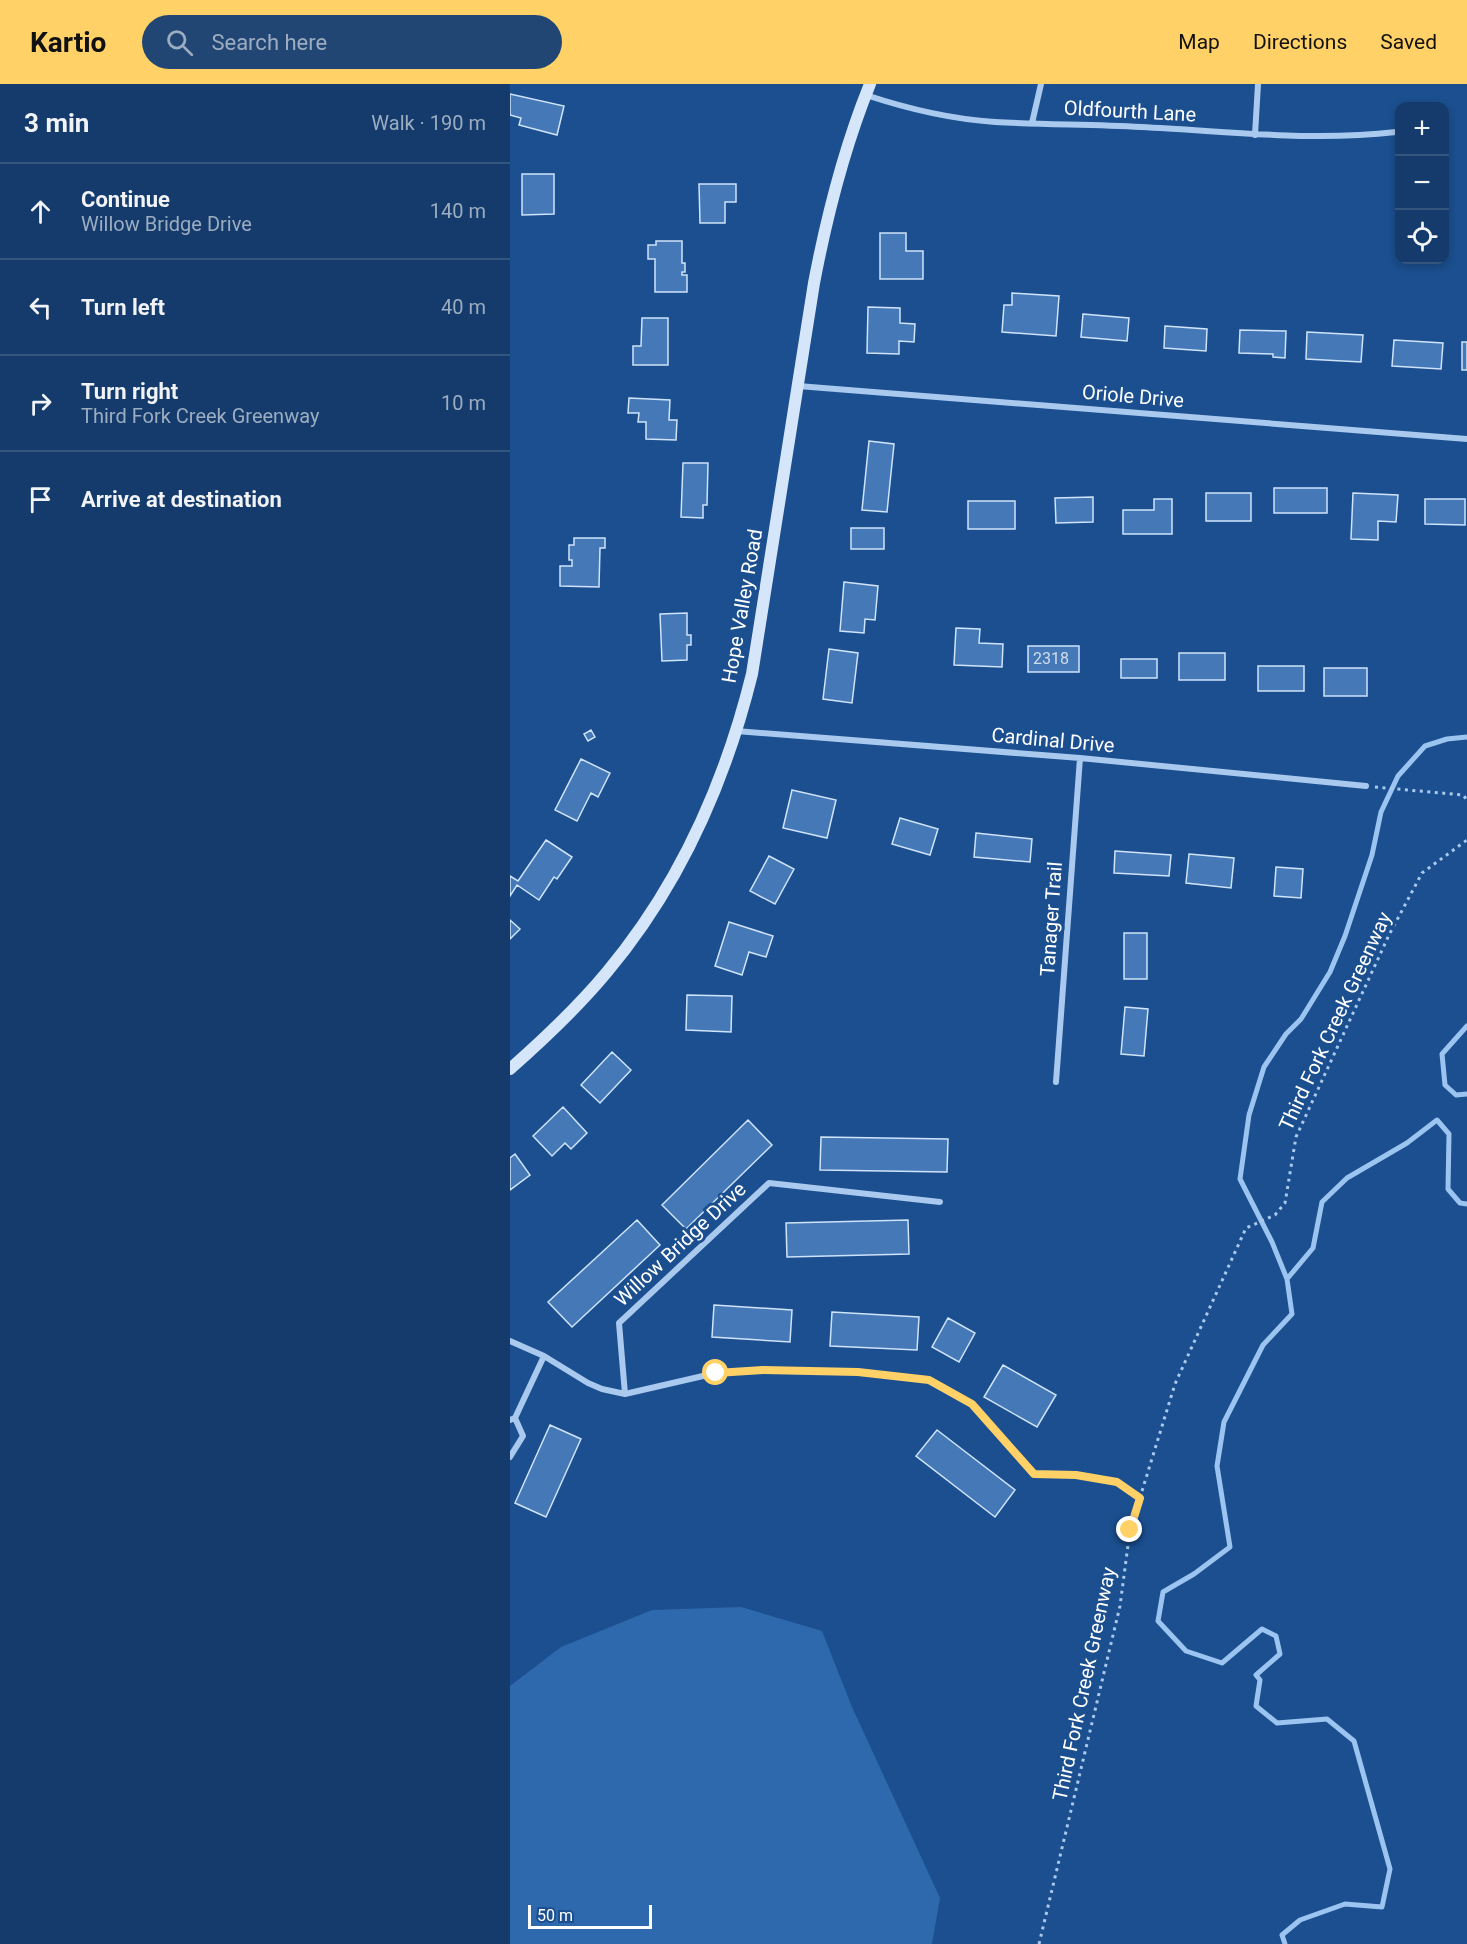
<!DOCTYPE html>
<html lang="en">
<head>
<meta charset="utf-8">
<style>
  :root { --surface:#143b6b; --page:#214673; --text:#f1f3f6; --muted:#9dadc1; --line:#33557e; --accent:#ffd166 }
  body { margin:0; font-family:Roboto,sans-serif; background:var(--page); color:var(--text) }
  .controls { position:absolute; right:18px; top:18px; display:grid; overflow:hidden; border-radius:12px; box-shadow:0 3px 9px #0003 }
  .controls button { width:54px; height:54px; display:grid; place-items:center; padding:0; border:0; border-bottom:2px solid var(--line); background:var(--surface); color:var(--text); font:30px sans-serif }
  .scale { position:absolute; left:18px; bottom:15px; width:124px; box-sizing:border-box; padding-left:6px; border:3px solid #fff; border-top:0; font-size:16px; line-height:21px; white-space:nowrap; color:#fff; -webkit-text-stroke:4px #1b4f8f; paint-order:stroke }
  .stop { position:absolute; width:18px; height:18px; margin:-14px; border:4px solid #ffd166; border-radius:50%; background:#fff }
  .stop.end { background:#ffd166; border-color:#fff; box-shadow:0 2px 6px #0008 }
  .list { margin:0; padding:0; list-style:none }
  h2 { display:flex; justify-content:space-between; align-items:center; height:78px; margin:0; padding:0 24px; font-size:26px }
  h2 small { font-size:20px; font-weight:400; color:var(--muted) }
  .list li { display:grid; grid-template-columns:39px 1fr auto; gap:18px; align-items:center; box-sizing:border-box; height:96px; padding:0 24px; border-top:2px solid var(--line) }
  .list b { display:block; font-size:22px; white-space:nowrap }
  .list p { margin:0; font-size:20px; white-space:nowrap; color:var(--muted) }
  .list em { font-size:20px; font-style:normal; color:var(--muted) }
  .icon { flex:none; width:33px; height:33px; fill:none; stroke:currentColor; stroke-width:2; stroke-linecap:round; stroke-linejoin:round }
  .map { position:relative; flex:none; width:957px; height:1860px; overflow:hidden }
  header { display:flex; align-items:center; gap:36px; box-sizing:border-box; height:84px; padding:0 30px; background:var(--accent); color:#111 }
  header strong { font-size:28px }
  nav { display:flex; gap:33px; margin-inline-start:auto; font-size:21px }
  .search { width:420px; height:54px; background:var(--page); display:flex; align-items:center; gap:15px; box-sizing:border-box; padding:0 21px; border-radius:33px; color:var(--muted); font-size:22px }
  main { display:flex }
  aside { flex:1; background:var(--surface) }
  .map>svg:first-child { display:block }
  .green { fill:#2e69ad }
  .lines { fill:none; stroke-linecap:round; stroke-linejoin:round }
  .stream { stroke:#9cc4f0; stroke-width:5 }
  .building { fill:#4478b7; stroke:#cfe3fa; stroke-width:1.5 }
  .path { stroke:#a9c9ee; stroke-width:3; stroke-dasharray:3 4.5; stroke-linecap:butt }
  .minor { stroke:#a9c9ee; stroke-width:6 }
  .secondary { stroke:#d6e6fa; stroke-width:12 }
  .route { stroke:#ffd166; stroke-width:8 }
  .labels { text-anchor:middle; stroke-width:6; stroke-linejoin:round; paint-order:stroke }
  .number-label { font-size:16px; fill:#d0dded }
  .street-label { font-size:20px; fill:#fff; stroke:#1b4f8f }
</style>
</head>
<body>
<header>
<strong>Kartio</strong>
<div class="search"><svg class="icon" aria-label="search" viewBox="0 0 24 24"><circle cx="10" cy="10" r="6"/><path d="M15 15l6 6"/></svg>Search here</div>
<nav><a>Map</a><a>Directions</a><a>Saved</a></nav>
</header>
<main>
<aside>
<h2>3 min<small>Walk · 190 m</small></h2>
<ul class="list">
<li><svg class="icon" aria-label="ahead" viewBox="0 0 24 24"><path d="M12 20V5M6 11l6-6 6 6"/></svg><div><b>Continue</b><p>Willow Bridge Drive</p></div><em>140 m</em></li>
<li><svg class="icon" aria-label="left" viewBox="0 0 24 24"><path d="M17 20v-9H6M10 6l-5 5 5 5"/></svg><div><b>Turn left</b></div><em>40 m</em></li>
<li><svg class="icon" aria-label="right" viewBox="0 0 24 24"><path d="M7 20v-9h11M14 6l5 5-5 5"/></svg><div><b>Turn right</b><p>Third Fork Creek Greenway</p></div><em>10 m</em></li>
<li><svg class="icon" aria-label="arrive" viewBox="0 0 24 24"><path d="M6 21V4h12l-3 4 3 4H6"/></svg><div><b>Arrive at destination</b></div></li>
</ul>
</aside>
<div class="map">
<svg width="957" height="1860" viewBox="0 0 957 1860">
  <rect width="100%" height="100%" fill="#1b4f8f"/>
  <path class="green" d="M231 1523 312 1547 342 1623 430 1814 422 1860H0V1602L51 1563 142 1526Z"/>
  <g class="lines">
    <path class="stream" d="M957 942 932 970 935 1001 946 1011 957 1010
      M777 1195 762 1158 730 1095 739 1031 754 983 776 950 791 935 820 888 835 852 862 771 871 728 888 692 915 662 937 655 957 653
      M775 1860 772 1851 790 1836 835 1820 872 1823 880 1785 844 1657 817 1635 767 1639 746 1622 750 1596 746 1591 770 1570 766 1552 752 1545 712 1579 676 1567 648 1537 653 1508 684 1490 720 1463 707 1382 714 1338 753 1261 782 1230 777 1195 803 1164 812 1118 837 1094 897 1059 927 1036 939 1050 938 1105 950 1119 957 1120"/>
  </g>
  <path class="building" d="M0 10 54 22 47 51 9 41 11 34 0 31Z
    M12 90H44V130L12 131Z
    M189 100H226V118H215V139H190Z
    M370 149H396V167H413V195H370Z
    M146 157H172V179H175V188H172V191H177V208H145V175H138V161H146Z
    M502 209 549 212 546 252 492 248 494 221H502Z
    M358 223 390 224V239L405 240 404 258 389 257V270L357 269Z
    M573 230 619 234 617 257 571 253Z
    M132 234H158V281H123V262H131Z
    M655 242 697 245 696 267 654 264Z
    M730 246 776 247 775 274 763 273V270L729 269Z
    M797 248 853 251 851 278 796 275Z
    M884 256 933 259 931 285 882 282Z
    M952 258H957V286H952Z
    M119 314 160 316 159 336H167L166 356 136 355V338H128L129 329H118Z
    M359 357 384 360 377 428 352 426Z
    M173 379H198L197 421H193V434L171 433Z
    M764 404H817V429H764Z
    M696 409H741V437H696Z
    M843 409 888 411 886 438 868 437V456L841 455Z
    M583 413V438L546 439 545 414Z
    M644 415H662V450H613V426H644Z
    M915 415H955V441L915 440Z
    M458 417H505V445H458Z
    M341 444H374V465H341Z
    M64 454H95V464H90L89 503 50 502V482H62V476H59V461H64Z
    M334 498 368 502 365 536 355 535 354 549 330 547Z
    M177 529V551H181V561H177V576L152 577 150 530Z
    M446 544 470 545 469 559 493 560 492 583 444 581Z
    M518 562H569V588H518Z
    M319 565 348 569 342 619 313 615Z
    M669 569H715V596H669Z
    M611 575H647V594H611Z
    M748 582H794V607H748Z
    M814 584H857V612H814Z
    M81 646 85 653 78 657 74 650Z
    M71 675 100 689 88 713 81 709 67 737 45 726Z
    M282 706 326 716 317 754 273 744Z
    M390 734 428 745 420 771 382 760Z
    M466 749 522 755 520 778 464 773Z
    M36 756 62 773 47 795 44 793 29 816 7 801 0 812V792L8 797Z
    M605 767 661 771 659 792 604 789Z
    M679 770 724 774 721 804 676 799Z
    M259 772 284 785 265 820 240 807Z
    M766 783 793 785 791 814 764 812Z
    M0 836 10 845 0 855Z
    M219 838 263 852 256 873 239 868 232 891 205 882Z
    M614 849H637V895H614Z
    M177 911 222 912 221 948 176 946Z
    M615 923 638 925 634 972 611 970Z
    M102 968 121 986 90 1019 71 1001Z
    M53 1023 77 1049 61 1065 55 1059 42 1072 23 1052Z
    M238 1036 262 1061 176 1145 152 1121Z
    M311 1053 438 1055 437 1088 310 1086Z
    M5 1070 20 1091 0 1106V1074Z
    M127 1136 150 1161 62 1243 38 1218Z
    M398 1136 399 1170 277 1173 276 1139Z
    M204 1221 282 1226 280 1258 202 1253Z
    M322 1228 409 1233 407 1266 320 1262Z
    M438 1234 465 1249 449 1278 422 1263Z
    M493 1281 546 1311 527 1343 474 1313Z
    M40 1341 71 1355 36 1433 5 1419Z
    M427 1346 505 1406 485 1433 406 1372Z"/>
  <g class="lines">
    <path class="path" d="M865 703 953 711 957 716
      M535 1390 566 1391 607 1398 629 1414
      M529 1860 610 1522 620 1446 665 1300 736 1144 765 1131 775 1119 786 1053 879 851 912 789 957 756"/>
    <path class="minor" d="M356 11C398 25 441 35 485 38 534 41 583 40 631 43 717 47 800 58 886 48
      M522 39 531 0
      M745 51 748 0
      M288 302 957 355
      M226 647 570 674 856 702
      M546 998 570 674
      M0 1257 34 1272 78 1299 92 1305 115 1310 206 1289 253 1286 348 1288 419 1296 462 1320 524 1390
      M115 1310 109 1239 259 1099 430 1118
      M0 1336 5 1334 34 1272
      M0 1373 13 1352 5 1334"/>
    <path class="secondary" d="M0 985C34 955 68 923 97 888 169 802 215 699 242 590L304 199C317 131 334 64 360 0"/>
  </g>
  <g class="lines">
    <path class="route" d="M206 1289 253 1286 348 1288 419 1296 462 1320 524 1390 566 1391 607 1398 630 1414 620 1446"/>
  </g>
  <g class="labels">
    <g class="number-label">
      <text x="541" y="580">2318</text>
    </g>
    <g class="street-label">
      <text transform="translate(620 27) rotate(3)" y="7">Oldfourth Lane</text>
      <text transform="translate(623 312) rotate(5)" y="7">Oriole Drive</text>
      <text transform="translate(232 522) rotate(-80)" y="7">Hope Valley Road</text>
      <text transform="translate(543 656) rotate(5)" y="7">Cardinal Drive</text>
      <text transform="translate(541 835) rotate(-86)" y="7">Tanager Trail</text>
      <text transform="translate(825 937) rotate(-65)" y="7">Third Fork Creek Greenway</text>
      <text transform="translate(170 1160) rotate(-43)" y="7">Willow Bridge Drive</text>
      <text transform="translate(574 1600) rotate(-78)" y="7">Third Fork Creek Greenway</text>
    </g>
  </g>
</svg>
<div class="controls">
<button>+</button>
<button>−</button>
<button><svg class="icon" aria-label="locate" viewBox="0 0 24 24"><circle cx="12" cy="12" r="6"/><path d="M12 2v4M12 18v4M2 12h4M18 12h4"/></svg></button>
</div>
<div class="scale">50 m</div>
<div class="stop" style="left:206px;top:1289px"></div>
<div class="stop end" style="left:620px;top:1446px"></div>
</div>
</main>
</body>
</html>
